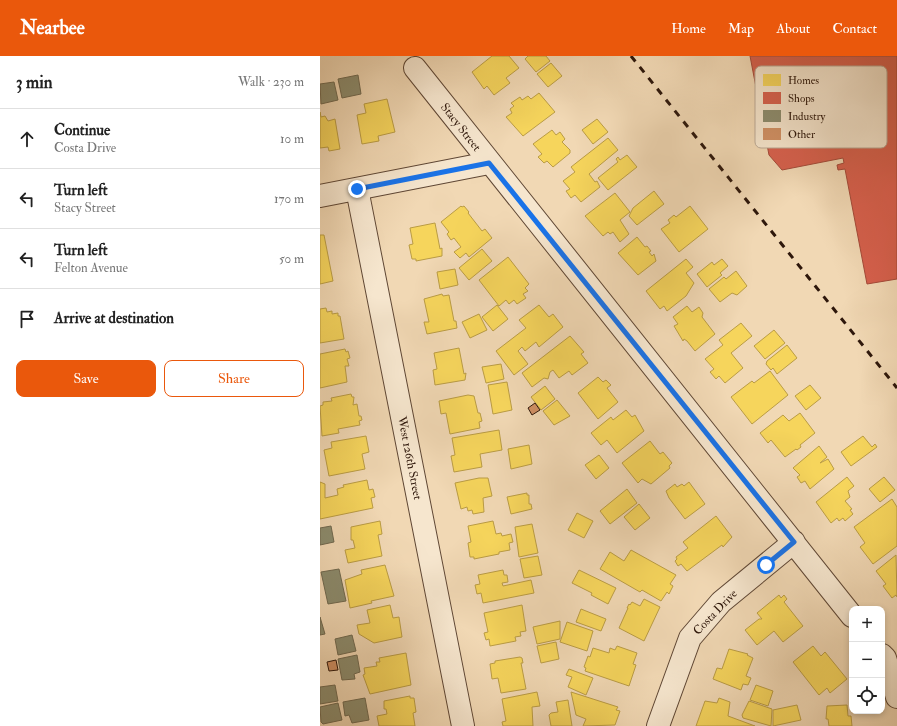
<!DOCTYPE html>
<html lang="en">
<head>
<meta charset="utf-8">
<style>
  :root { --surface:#fff; --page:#f6f6f6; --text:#222; --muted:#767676; --line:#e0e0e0; --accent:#ea580c }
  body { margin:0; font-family:"IM FELL Double Pica",serif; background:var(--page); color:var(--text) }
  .controls { position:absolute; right:12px; bottom:12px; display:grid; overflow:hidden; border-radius:8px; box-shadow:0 2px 6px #0003 }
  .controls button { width:36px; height:36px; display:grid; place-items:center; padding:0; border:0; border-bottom:1px solid var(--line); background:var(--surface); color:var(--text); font:20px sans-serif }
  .stop { position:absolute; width:12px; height:12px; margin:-9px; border:3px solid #1a73e8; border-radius:50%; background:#fff }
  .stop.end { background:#1a73e8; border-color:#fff; box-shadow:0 1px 4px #0008 }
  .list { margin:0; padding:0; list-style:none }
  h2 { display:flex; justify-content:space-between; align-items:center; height:52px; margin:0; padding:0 16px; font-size:17px }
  h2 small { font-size:13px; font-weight:400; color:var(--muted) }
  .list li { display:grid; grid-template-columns:26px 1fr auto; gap:12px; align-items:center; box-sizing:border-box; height:60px; padding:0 16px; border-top:1px solid var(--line) }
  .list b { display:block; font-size:15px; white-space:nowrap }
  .list p { margin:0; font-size:13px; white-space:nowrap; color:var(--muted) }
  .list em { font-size:13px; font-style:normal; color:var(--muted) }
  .actions { display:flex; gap:8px; padding:12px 16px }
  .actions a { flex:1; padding:9px 0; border:1px solid var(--accent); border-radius:8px; text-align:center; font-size:14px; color:var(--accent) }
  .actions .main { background:var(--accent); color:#fff }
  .icon { flex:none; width:22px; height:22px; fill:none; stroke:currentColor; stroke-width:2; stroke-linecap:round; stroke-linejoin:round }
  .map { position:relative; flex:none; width:577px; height:670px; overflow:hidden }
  header { display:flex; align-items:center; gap:24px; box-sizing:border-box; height:56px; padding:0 20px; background:var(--accent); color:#fff }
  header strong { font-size:19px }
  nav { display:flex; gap:22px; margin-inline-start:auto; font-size:14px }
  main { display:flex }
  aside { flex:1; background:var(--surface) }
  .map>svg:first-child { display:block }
  .homes { fill:#f6d55c; stroke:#ba9c44 }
  .shops { fill:#d6604d; stroke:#a44a39 }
  .industry { fill:#8c8c6e; stroke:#706950 }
  .building { fill:#d09064; stroke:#2e170b }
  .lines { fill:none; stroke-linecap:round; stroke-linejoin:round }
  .minor-casing { stroke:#5f4735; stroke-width:24 }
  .minor { stroke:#f6e6ce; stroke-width:22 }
  .rail { stroke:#2e170b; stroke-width:3; stroke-dasharray:7 7; stroke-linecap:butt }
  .route { stroke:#1a73e8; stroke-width:5 }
  .labels { text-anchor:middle; stroke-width:4; stroke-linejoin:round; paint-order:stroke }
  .street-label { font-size:12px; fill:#2e170b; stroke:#f6e6ce }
  .key { fill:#f6e6ce; stroke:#baa894; stroke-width:1 }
  .key-label { font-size:11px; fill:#2e170b }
</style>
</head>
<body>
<header>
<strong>Nearbee</strong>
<nav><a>Home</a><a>Map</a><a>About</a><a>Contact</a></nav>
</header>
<main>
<aside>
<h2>3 min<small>Walk · 230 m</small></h2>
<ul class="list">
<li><svg class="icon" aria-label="ahead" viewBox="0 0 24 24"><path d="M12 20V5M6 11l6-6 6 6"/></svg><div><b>Continue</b><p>Costa Drive</p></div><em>10 m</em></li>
<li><svg class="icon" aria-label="left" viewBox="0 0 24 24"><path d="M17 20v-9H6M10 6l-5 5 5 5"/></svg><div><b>Turn left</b><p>Stacy Street</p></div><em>170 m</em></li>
<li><svg class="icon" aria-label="left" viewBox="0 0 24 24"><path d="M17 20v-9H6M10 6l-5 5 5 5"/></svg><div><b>Turn left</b><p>Felton Avenue</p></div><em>50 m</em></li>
<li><svg class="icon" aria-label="arrive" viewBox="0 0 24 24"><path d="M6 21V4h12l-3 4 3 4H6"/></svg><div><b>Arrive at destination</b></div></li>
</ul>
<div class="actions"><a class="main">Save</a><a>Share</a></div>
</aside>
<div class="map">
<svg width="577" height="670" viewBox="0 0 577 670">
  <rect width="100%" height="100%" fill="#f1d8b4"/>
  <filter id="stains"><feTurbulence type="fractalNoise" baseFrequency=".005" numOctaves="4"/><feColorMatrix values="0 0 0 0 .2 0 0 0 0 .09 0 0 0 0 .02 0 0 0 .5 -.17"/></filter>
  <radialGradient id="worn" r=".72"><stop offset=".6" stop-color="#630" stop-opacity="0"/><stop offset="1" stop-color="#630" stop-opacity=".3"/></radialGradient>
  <path class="homes" d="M172 0H189L199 12 186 22 190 27 174 39 167 30 164 33 152 16Z
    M208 0H226L230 5 216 16 205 3Z
    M231 7 242 20 228 31 217 18Z
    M219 37 235 56 203 80 186 61 192 57 190 53 194 50 191 47 200 41 202 44 208 40 211 43Z
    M67 43 75 76 58 80 59 85 42 88 37 59 46 57 44 48Z
    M0 56 1 61 5 60 8 65 15 63 20 93 9 95 8 91 0 92Z
    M277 63 288 76 273 88 262 74Z
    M232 74 236 79 240 76 245 83 242 86 250 94V97L233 111 227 105 224 107 218 101 222 98 213 88Z
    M288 82 298 94 269 118 275 126 277 125 280 131 261 146 255 139 251 142 246 135 250 133 243 125 255 116 251 111Z
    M307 99 317 111 288 134 278 122 298 106 296 103 298 101 300 104Z
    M334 135 344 148 317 169 309 160 313 152Z
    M295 137 310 156 300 164 309 178 300 186 293 176 290 178 288 176 283 180 265 160Z
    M141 150 142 151 144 150 149 156 148 157 162 175 165 173 172 182 149 201 146 197 140 202 134 196 141 191 134 182 131 184 127 178 129 176 121 166Z
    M370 150 388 173 359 196 341 173 350 167 348 164 354 159 356 161Z
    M115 167 120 193 122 192V200L96 205V203H92L89 189 93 188 90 172Z
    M0 179H4L13 225 0 228Z
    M317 181 325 191 327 190 331 195 329 196 332 200 334 198 336 205 318 219 298 197Z
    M162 193 172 205 149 224 139 212Z
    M188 201 209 228 205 232 208 235 203 238 206 242 197 248 194 244 189 248 186 244 179 250 159 224Z
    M366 203 373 211 366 217 374 227 366 240 347 255 344 250 340 253 326 235Z
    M402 203 408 210 400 217 402 219 387 231 377 218 392 206 394 209Z
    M135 213 138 229 120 233 117 216Z
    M416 215 427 230 417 239 412 237 400 246 389 233 404 221 406 223Z
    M122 238 123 240 129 239 134 265H136L137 272 107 278 104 266H109L104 243Z
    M177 249 188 263 173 275 162 261Z
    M219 249 229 261 233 258 243 271 219 291 216 286 205 295 202 291 198 295 208 308 194 319 176 295 206 272 199 264Z
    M367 250 372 256 379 251 383 257 382 261 395 278 375 295 367 285 364 283 363 285 354 270 358 268 353 261Z
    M6 252 7 256 12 255V258L18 257V260H20L24 283 0 287V253Z
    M159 258 167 274 150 282 142 266Z
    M421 267 432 280 411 297 423 312 405 327 399 320 396 323 390 316 394 313 385 303 403 289 399 284Z
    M454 274 465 287 445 303 434 290Z
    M250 280 264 296 261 298 268 307 252 319 249 315 239 322 233 314 230 316 228 323 224 322 212 331 202 317Z
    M467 289 477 302 457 318 453 312 451 314 446 308 447 305Z
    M139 292 144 318 146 317 145 324 115 329 113 314 117 313 114 297Z
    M25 293 26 296 28 295 30 302 27 303 29 310H25L27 326 0 332V298Z
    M181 308 184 323 166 327 162 311Z
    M450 315 468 339 432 368 411 341 432 325 434 327Z
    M278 321 283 326 286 324 291 329 287 332 298 346 278 363 258 337Z
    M187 326 192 354 173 358 168 329Z
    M490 329 501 342 486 354 475 340Z
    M225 330 235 343 221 354 211 341Z
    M31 338 32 341H34L33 349 37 348 39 360H41L42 364 39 365 40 369 18 373 19 377 2 380 0 350 3 349V346L12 345 11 342Z
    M148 339 154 340 158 357H160L162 365 159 366 160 372 130 378 126 357 121 358 119 345Z
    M237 344 250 360 234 369 223 355Z
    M306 354 312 361 315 359 324 375 297 397 287 384 281 389 271 377 291 361 293 364Z
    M480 357 495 377 480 389 481 391 477 394 476 393 465 401 451 384 448 387 440 377 463 359 469 365Z
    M179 374 182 394 160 398 162 411 134 416 131 400 135 399 132 382Z
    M46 380 49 396 42 398 45 413 9 420 4 394 12 392 11 386Z
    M543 380 552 391 555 388 557 391 531 410 521 396Z
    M330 385 340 398 343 396 352 407 349 410 350 412 331 428 322 423 318 427 302 407Z
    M209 389 212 408 191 413 188 393Z
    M499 390 507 401 500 407 508 403 514 413 490 433 485 425 481 427 477 421 480 419 473 412Z
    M279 399 289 412 276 423 265 409Z
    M527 421 534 430 528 435 530 441 525 445 532 453 530 454 533 458 525 465 523 462 519 465 517 462 511 467 496 446Z
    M564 421 575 434 560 446 549 433Z
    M159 422H168L172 440 163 442 164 456 153 458 152 454 148 455 147 451 141 453 135 427Z
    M47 424 49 434 53 433 55 441 51 442 53 452 0 463V426L5 428V442L18 439 17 433 24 431 23 429Z
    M369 426 385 448 365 463 349 442 346 435 355 428 357 431 362 428 364 430Z
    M307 433 317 447 290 468 280 455Z
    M207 437V439H209V448H211L212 453 191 458 187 441Z
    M572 443 577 451V490L553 508 540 491 545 487 534 471Z
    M319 448 330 462 315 474 304 461Z
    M257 457 273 465 264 482 248 474Z
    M396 460 412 481 403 491 402 489 367 515 361 508 358 510 355 505 357 503 356 501 368 492 363 486Z
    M60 465 62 478 58 479 62 500 28 507 25 494 35 492 33 484H31V471Z
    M173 465 176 478 181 477 182 480 191 478 193 486 189 487 190 494 179 496V498L154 503V501H150L148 487 151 486 148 470Z
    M212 468 218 497 199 501 195 471Z
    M311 494 356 519 350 528 353 530 349 538 347 536 341 545 322 534 320 536 280 513 290 496 304 505Z
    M576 499 577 541 576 539 572 542 563 530 566 528 556 515Z
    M218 500 222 519 204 522 200 503Z
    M65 509 74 540 51 545 52 547 30 552 25 524 42 518 41 514Z
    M183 514 184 519H187L188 526 182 527 183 530 211 524 214 537 163 547 161 537 157 538 155 529 160 528 158 519Z
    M259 514 296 532 288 548 271 539 272 537 252 527Z
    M459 539 461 542 464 539 467 543 464 546 483 570 463 586 454 575 437 589 425 574 439 563H442L437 557Z
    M324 543 340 551 324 585 299 572 308 552H307L309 548 310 549 312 546 320 550Z
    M70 549 73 562 79 561 82 581 54 587 39 578 37 569 50 567 47 554Z
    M202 549 206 575 200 576 201 580 195 581 196 585 170 590 169 583 166 584 164 577 168 576 164 557Z
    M261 553 286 563 281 575 256 566Z
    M240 565V583L217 588 213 571Z
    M247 566 273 575 267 595 240 586Z
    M236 586 239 603 221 607 217 590Z
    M297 590 317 597 313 608 316 609 309 630 265 615 266 612 264 611 268 600 270 601 273 592 289 597 290 592 295 594Z
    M493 590 501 600 505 596 527 623 510 637 507 632 499 639 473 606Z
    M409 593 428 598 427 599 433 602 426 620 431 622 428 629 423 628 421 634 393 623 397 612 402 613Z
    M86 597 91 629 50 638 43 619 45 618 44 612 57 610 56 606H60L59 602Z
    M200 601 202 602 203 607H201L206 633 181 637 178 622 172 623 170 608 175 607V605Z
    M249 613 273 622 266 639 248 631 252 621 246 619Z
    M436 629 453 635 448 650 430 644Z
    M217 636 220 650 212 651 213 670H183L182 666 186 665 182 643Z
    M251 636 298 651 296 654 300 655 295 669 263 670 266 663 256 659Z
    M90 640V642H94L96 656 93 657 95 670H59L57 660 67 658 66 653H64V645Z
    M399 642 410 646 408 660 435 670H376L385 645 397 647Z
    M248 644 252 670H231L229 659 231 657 238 656 236 646Z
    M429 645 452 653 451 670 423 662 422 659Z
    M477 649 481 664 453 670V654Z
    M527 649 528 660H531L532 670H509L508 663H506L507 650Z"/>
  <path class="shops" d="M430 0H577V223L547 228 525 113 518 114 517 109 524 107 523 102 462 114 449 99Z"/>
  <path class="industry" d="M38 19 41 38 22 42 18 23Z
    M14 26 18 44 1 48 0 28Z
    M11 470 14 486 0 489V472Z
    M19 513 26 545 8 548 1 516Z
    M0 561 5 578 0 579Z
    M32 579 36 595 18 599 15 583Z
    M37 599 40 616 34 618 35 623 22 624 18 603Z
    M15 629 18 645 0 648V631Z
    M45 642 49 664 32 667 29 659 25 660 23 646Z
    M18 647 22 664 3 668 1 666 0 651Z"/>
  <path class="building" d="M215 347 220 354 212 359 208 352Z
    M16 604 18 614 9 615 7 606Z"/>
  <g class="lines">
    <defs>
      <path id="minor" d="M95 12 532 560
        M37 133 143 670
        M0 140 169 107
        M562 599 565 602 577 641
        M338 670 370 582 401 546 474 486"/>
    </defs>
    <use href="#minor" class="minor-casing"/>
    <use href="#minor" class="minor"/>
    <path class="rail" d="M311 0 577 332"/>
  </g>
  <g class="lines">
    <path class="route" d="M37 133 169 107 474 486 446 509"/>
  </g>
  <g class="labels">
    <g class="street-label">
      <text transform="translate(141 71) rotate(52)" y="4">Stacy Street</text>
      <text transform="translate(90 402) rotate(79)" y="4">West 126th Street</text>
      <text transform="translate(395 556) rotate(-46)" y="4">Costa Drive</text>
    </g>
  </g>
  <rect x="435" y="10" width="132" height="82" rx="6" class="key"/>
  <rect x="443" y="18" width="18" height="12" fill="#f6d55c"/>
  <rect x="443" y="36" width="18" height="12" fill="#d6604d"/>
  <rect x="443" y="54" width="18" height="12" fill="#8c8c6e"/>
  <rect x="443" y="72" width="18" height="12" fill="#d09064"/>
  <g class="key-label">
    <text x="468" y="28">Homes</text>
    <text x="468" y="46">Shops</text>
    <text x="468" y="64">Industry</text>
    <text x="468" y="82">Other</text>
  </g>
  <rect width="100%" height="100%" filter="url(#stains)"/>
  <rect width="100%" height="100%" fill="url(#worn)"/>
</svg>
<div class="controls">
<button>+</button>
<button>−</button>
<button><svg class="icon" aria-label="locate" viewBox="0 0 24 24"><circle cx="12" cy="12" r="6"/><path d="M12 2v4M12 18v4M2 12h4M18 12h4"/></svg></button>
</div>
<div class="stop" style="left:446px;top:509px"></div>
<div class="stop end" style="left:37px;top:133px"></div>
</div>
</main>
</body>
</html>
